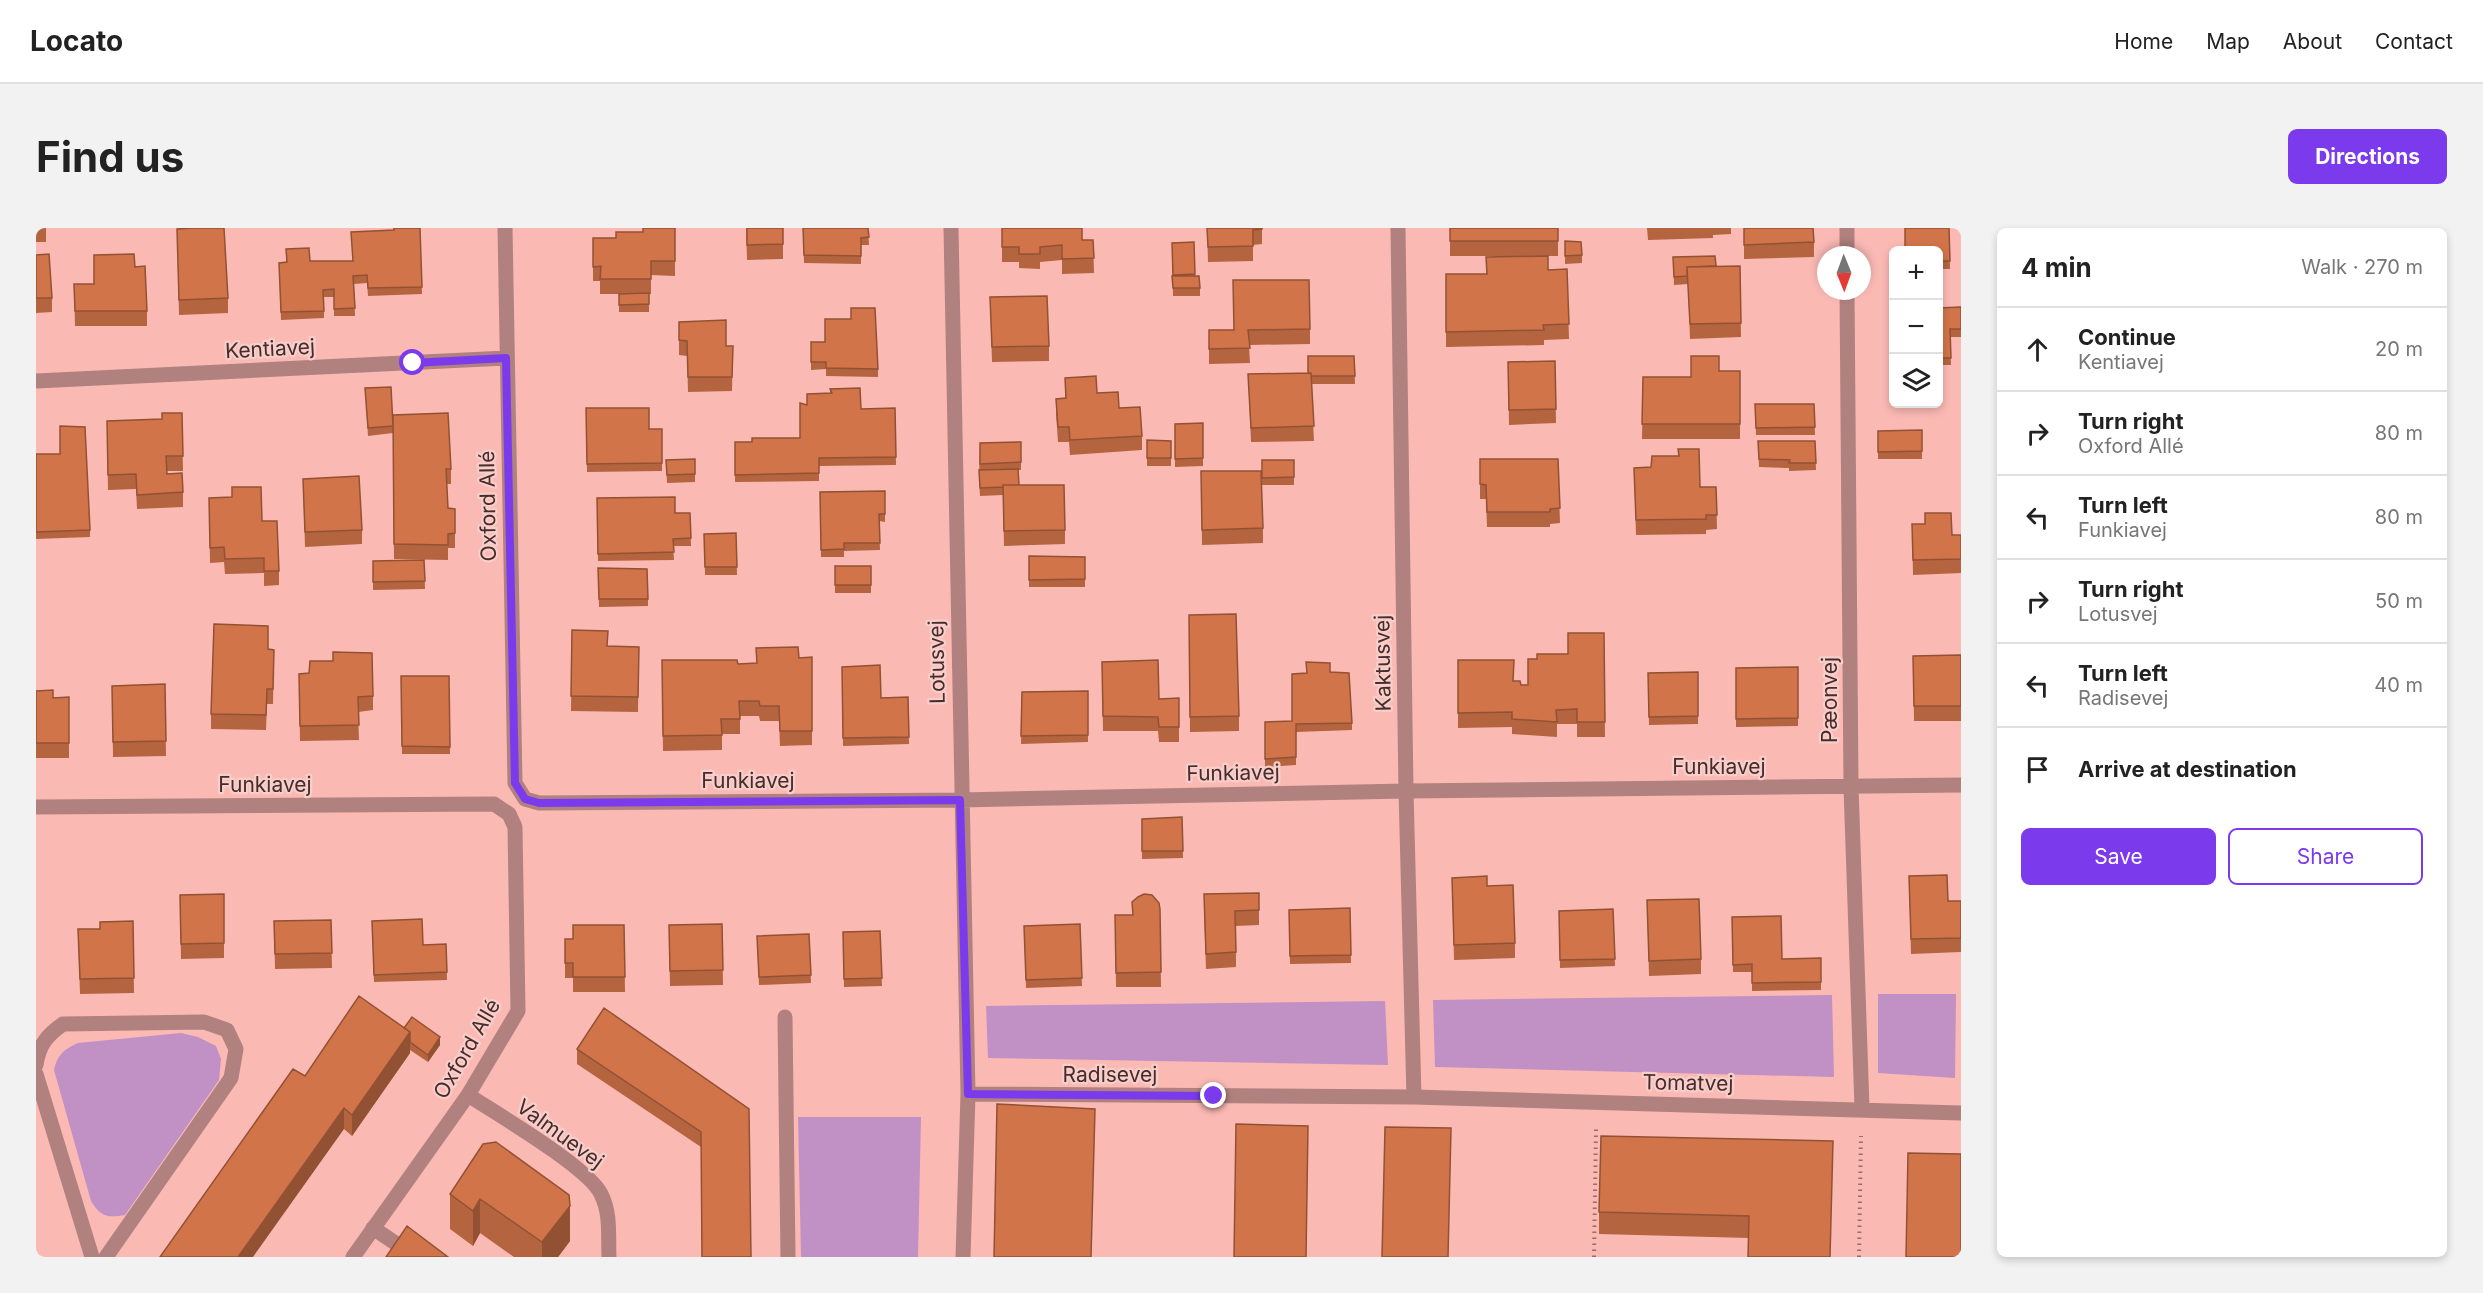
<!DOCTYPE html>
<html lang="en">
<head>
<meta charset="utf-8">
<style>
  :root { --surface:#fff; --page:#f2f2f2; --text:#222; --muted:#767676; --line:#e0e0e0; --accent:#7c3aed }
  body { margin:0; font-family:Inter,sans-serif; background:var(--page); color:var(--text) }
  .controls { position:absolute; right:18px; top:18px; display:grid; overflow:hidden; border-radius:9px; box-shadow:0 3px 9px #0003 }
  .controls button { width:54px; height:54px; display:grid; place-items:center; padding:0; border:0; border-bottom:2px solid var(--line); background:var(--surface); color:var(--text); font:30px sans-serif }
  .compass { position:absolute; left:1781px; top:18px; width:54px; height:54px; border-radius:50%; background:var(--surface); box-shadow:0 3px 9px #0003; rotate:179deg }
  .stop { position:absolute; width:18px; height:18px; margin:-14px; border:4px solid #7c3aed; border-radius:50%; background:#fff }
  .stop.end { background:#7c3aed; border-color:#fff; box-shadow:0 2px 6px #0008 }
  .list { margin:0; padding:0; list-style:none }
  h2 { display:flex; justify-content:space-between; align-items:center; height:78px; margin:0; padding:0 24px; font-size:26px }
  h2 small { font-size:20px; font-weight:400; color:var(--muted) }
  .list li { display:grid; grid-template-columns:39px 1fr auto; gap:18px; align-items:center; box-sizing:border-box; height:84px; padding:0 24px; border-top:2px solid var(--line) }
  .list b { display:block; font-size:22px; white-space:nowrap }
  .list p { margin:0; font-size:20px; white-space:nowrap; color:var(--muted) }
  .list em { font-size:20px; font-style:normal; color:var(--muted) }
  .actions { display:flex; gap:12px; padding:18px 24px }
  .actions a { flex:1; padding:14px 0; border:2px solid var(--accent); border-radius:9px; text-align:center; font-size:21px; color:var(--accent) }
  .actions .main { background:var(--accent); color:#fff }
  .icon { flex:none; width:33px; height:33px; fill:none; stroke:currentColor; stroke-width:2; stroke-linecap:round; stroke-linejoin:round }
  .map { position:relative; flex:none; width:1925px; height:1029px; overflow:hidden; border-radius:9px }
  header { display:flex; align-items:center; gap:36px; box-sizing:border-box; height:84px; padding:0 30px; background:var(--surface); border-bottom:2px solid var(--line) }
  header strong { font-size:28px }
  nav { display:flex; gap:33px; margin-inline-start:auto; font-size:21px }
  .intro { display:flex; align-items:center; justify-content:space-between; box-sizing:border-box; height:144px; padding:0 36px }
  h1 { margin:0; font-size:42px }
  .button { padding:15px 27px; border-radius:9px; background:var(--accent); color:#fff; font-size:21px; font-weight:700 }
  main { display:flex; gap:36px; padding:0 36px }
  aside { flex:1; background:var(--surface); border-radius:9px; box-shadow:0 3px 9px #0003 }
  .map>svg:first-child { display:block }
  .green { fill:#c190c5 }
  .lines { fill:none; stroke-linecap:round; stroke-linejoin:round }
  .path { stroke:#996c69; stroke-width:4; stroke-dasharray:1.5 4.5; stroke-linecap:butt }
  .lane { stroke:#b0817e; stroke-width:15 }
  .street { stroke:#b0817e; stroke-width:15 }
  .wall { fill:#b56440 }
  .shaded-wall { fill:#935134 }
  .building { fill:#d2744a; stroke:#935134; stroke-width:1.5 }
  .route { stroke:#7c3aed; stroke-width:8 }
  .labels { text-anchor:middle; stroke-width:4.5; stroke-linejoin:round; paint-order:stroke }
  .street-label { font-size:21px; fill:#462c2a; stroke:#f7ceca }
</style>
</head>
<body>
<header>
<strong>Locato</strong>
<nav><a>Home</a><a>Map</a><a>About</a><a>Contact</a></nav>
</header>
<div class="intro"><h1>Find us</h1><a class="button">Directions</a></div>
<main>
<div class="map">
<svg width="1925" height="1029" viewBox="0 0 1925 1029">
  <rect width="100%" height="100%" fill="#fbb9b4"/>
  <path class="green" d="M1842 766H1920L1919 850 1842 845Z
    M1796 767 1798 849 1399 839 1397 772Z
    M1349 773 1352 837 952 830 950 778Z
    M145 805 162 809 180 818 185 831 183 852 89 987C71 990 65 989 55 973L18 842C21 827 28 821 42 815Z
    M762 889H885L882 1029H765Z"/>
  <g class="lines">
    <path class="path" d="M1558 1029 1560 901
      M1823 1029 1825 908"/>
    <path class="lane" d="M749 789 752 1029
      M0 837C3 817 11 807 27 796L168 794 191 802 200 821 195 850 70 1029
      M0 846 56 1029
      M337 1000 380 1029"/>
    <path class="street" d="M469 0 479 555 489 571 503 575 924 572 1370 563 1925 557
      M915 0 932 866
      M1362 0 1370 563 1378 869
      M1811 0V27
      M1811 63 1815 559 1826 880
      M0 153 470 130
      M0 579 458 576 473 586 479 599 482 783 432 867 317 1029
      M432 867C461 886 552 939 565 966 575 986 572 1007 573 1029
      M927 1029 932 866 1378 869 1925 885"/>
  </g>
  <path class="wall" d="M0 0H10V14H0Z
    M357 0H384L386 66 332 68 331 55 318 56 319 88H298V69H288V90L245 92 243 35 250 34V21L274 33H316L357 2Z
    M639 0V48L615 47V66H613V84H583V66H564V53H557V10H580L607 4Z
    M710 0H747V31L711 32Z
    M767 0H832L833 17H825V36L768 35Z
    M966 0 1046 12H1057L1058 45 1026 46V32L1004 34V41L983 40V34H966Z
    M1171 0H1226V16L1217 17V33L1172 34Z
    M1414 0H1522V28H1414Z
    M1611 0H1695V6L1677 7V10L1612 12Z
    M1708 0 1778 14V29L1708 31Z
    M1913 0 1914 41H1902V22Z
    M141 1 192 70V85L143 87Z
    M1529 13 1546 27V35L1529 36Z
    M1158 14 1159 48 1164 60V68H1137L1136 15Z
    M0 27 16 70V84L0 85Z
    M1450 29 1512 42 1531 41 1533 111 1508 112V117L1410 119V46H1450Z
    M1637 29 1680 38H1704L1705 109 1654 111 1652 56 1638 57Z
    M99 39 111 83V98H39L38 56H58Z
    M954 69 1013 118V133L956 134Z
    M1925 79V109H1914L1915 137H1902V80Z
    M643 94 690 118H697L696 163 652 164 651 128 643 127Z
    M1274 101V116L1213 117 1214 135 1173 136V102Z
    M775 114H789L842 141V149L790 148V141L775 142Z
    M1318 128 1319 156H1275L1278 213 1215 214 1212 146 1272 145Z
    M1519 133 1520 195 1473 197 1472 134Z
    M1683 143H1704V211H1606L1607 149H1655Z
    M1029 150 1061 165 1083 180 1106 208V222L1034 227 1033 214H1022L1020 186V171L1029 170Z
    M329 160 357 196 415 241V256H411L412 280 419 281V320H412V332L358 331 357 205 332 208Z
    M794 161 825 181 859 180 860 237 783 238V253L699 254V214H716L764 210 771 177 794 165Z
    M1719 176H1778L1779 207H1720Z
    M550 180 613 201H626V243L551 244Z
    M146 185 147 243H131V246L147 264V279L101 281 100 261 72 262 71 193 126 191Z
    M1167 195V238L1139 239V196Z
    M1886 202V231H1842V203Z
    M1111 212 1135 213V238H1111Z
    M1722 213H1779L1780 242 1753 243V240L1723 239Z
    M985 214V242H982L983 257 1029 302V316L968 318 967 267 944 268 943 250 944 215Z
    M1642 221 1664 259H1680L1681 301 1670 302V306L1600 307 1598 240 1615 239 1642 228Z
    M0 226 54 302V309L0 311Z
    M659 231V254L631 255 630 232Z
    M1444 231H1522L1524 295 1514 296V299H1451L1450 271H1444Z
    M1226 232H1258V257H1226Z
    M1165 243 1227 300V315L1166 317Z
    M267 251 326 302V316L269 319Z
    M849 263V294L843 293 844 322 808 323V329H785L784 264Z
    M173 270 226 293 243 343V357L228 358V345L189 346 188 334 174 335Z
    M561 270 639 285H654L655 318H637L638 332 562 333Z
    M1876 296 1916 307H1925V345L1877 347Z
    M700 305 701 347H669L668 306Z
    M993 328 1049 329V359H993Z
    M388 332 389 361 337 362V333Z
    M799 338H835V365H799Z
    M562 340 612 371V378L563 379Z
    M1153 387 1203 488V503L1154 504Z
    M536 402 572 418 603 419 602 484 535 483Z
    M1568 405 1569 509H1541V496H1521V509L1476 506V499L1422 500V432L1478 453 1485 457H1492L1501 431 1532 426Z
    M720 420 763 430 776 429V517L744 518 743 493H724L723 488H704V506H686V522L627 523 626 432 702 436 720 435Z
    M232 421 238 422 237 476H231L230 502 175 501V486Z
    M297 424 337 468V482L322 484 323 512 264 513 263 446 273 445 297 433Z
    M1925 427V493H1878L1877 428Z
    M1066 434 1123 471 1143 470V514H1123L1122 503H1067Z
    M1270 434 1294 444 1316 495V502L1260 504V537L1229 539V494L1256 493 1271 445Z
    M806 439 845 470 872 469 873 516 807 518Z
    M1762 439V498L1700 499V440Z
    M1662 444V496L1613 497 1612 445Z
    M365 448H413L414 526H366Z
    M129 456 130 528 77 529 76 458Z
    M0 463 17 470 33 469V530H0Z
    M1052 463V514L985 516 986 464Z
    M1146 589 1147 630 1106 631V591Z
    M1873 648 1912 673H1925V724L1875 726Z
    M1416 650 1451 658 1479 715V730L1418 732Z
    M1223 665V697L1200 698V739L1170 741 1168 681Z
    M188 666V730L145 731 144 667Z
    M1611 672 1665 731V746L1613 748Z
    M1314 680 1315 735 1254 736 1253 682Z
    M1124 681 1125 759H1080L1079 687H1096Z
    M1577 681 1579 738 1524 740 1523 683Z
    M1696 689 1746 731 1785 730V762L1716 763V744H1697Z
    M295 692 296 740 239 741 238 693Z
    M97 693 98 765 44 766 42 701H64Z
    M336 693 387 717 410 716 411 752 338 754Z
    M686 696 687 757 634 758 633 697Z
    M1044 696 1046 758 990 760 988 698Z
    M588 697 589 764H537V750H529V726L537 711Z
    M844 703 846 758 808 759 807 704Z
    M773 706 775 755 723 757 721 708Z
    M368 800 404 817 392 834 374 822V825L316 908 308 901 269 848Z
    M541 821 713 881 665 919 541 836Z
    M1797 935 1713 1010 1563 1006V984Z
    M414 966 534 978V1013L522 1029H478L444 1005 437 1018 414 1001Z"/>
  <path class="shaded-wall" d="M374 804V825L316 908V887Z
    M404 809V817L392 834V827Z
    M308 880V901L217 1029H202Z
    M444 971V1005L437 1018V983Z
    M534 978V1013L522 1029H506V1014Z"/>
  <path class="building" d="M157 0H188L192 70 143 72 141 1Z
    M358 0H384L386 59 332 60 331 47 317 48 319 80 298 81V61L287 62 288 83 245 84 243 35 251 34 250 21 273 20 274 33H317L315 4 358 2Z
    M607 0H639V33H615V51H564L565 38 557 39V10H580V4H607Z
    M711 0H747V16L711 17Z
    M767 0H832L833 9 825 10V28L768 27Z
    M966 0H1046V12H1057L1058 30 1026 31V17L1004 19V26H983V19H966Z
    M1171 0H1226V1L1217 2V18L1172 19Z
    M1414 0H1522V13H1414Z
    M1708 0H1777L1778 14 1708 17Z
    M1869 0H1913L1914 33H1902V22H1869Z
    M1529 13 1545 14 1546 27 1529 28Z
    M1158 14 1159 46 1137 47 1136 15Z
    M13 26 16 70H0V27Z
    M98 26 99 39 109 38 111 83H39L38 56H58V27Z
    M1512 28V42L1531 41 1533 96 1507 97 1508 102 1410 104V46H1451L1450 29Z
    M1679 28 1680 38 1651 39V48L1638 49 1637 29Z
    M1704 38 1705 95 1654 96 1651 39Z
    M1136 48H1163L1164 60H1137Z
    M1197 52H1273L1274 101 1212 102 1214 120 1173 121V102H1198Z
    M613 65V76L583 77V66Z
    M1011 68 1013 118 956 119 954 69Z
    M1925 79V101H1914L1915 130H1902V80Z
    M815 80H839L842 141 790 140V134H775V114H789V91H815Z
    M690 92V118H697L696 149H652L651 113 643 112V94Z
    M1272 128H1318L1319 148H1275V145H1272Z
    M1655 128H1683V143H1704V196H1606L1607 149H1655Z
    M1519 133 1520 181 1473 182 1472 134Z
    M1275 145 1278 198 1215 200 1212 146Z
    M1060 148 1061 165 1082 164 1083 180 1104 179 1106 208 1034 212 1033 199H1022L1020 171 1030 170 1029 150Z
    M355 159 357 198 332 200 329 160Z
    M824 160 825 181 859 180 860 229 783 230V245L699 247V214H716V210H764V175L771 177V166L796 165 794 161Z
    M1719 176H1778L1779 199 1720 200Z
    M550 180H613V201H626V235L551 236Z
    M126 185H146L147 228H130L131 246 146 245 147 264 101 267 100 246 72 247 71 193 126 191Z
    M412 185 415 241H410L412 280 419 281V305L412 306V317L358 316 357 187Z
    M1167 195V230L1139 231V196Z
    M24 198 49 199 54 302 0 304V226H24Z
    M1886 202V223L1842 224V203Z
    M1111 212 1135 213V230H1111Z
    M1722 213H1779L1780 235H1753L1754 232 1723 231Z
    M985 214V234L944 236V215Z
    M1642 221H1663L1664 259H1680L1681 287H1670V291L1600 292 1598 240 1615 239 1616 228H1643Z
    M659 231V246L631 247 630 232Z
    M1444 231H1522L1524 280 1514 281V284H1451L1450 257 1444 256Z
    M1226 232H1258V249L1226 250Z
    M982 241 983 257H967V259L944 260 943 242Z
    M1165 243H1225L1227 300 1166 302Z
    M323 248 326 302 269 304 267 251Z
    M967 257H1028L1029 302 968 303Z
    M196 259H225L226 293H241L243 343H228V330L189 331 188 319 174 320 173 270 196 269Z
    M849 263V286H843L844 315H808V321L785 322 784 264Z
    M639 269V285H654L655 310 637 311 638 324 562 326 561 270Z
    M1889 285H1915L1916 307H1925V331L1877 332 1876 296H1889Z
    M700 305 701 339H669L668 306Z
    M993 328 1049 329V351L993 352Z
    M388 332 389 353 337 354V333Z
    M799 338H835V357H799Z
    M562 340 611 341 612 371H563Z
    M1200 386 1203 488 1154 489 1153 387Z
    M178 396 232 398V421L238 422 237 461H231L230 487 175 486Z
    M536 402 572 403 571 418 603 419 602 469 535 468Z
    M1532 405H1568L1569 494H1541V481L1520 482 1521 494 1476 491V484L1422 485V432H1478L1477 453H1484L1485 457H1492V431H1501V426H1532Z
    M762 419 763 430 776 429V503H744L743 478H724L723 473H703L704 491H685L686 507 627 508 626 432H701L702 436 721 435 720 420Z
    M297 424 336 425 337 468 322 469 323 497 264 498 263 446 273 445 274 433H297Z
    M1925 427V478H1878L1877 428Z
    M1122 432 1123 471 1143 470V499H1123L1122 489 1067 488 1066 434Z
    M1270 434 1294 435V444L1313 445 1316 495 1260 496V529L1229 531V494L1256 493V446L1271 445Z
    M844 437 845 470 872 469 873 509 807 510 806 439Z
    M1762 439V490L1700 491V440Z
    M1662 444V488L1613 489 1612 445Z
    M365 448H413L414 519 366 518Z
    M129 456 130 513 77 514 76 458Z
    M17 462V470L33 469V515H0V463Z
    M1052 463V507L985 508 986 464Z
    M1146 589 1147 623H1106V591Z
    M1911 647 1912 673H1925V710L1875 711 1873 648Z
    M1451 648V658L1477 657 1479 715 1418 717 1416 650Z
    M1223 665V682L1199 683 1200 724 1170 726 1168 666Z
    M188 666V715L145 716 144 667Z
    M1108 666 1116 667 1123 675 1124 681 1125 744 1080 745 1079 687H1097L1096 674 1102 669Z
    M1663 671 1665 731 1613 733 1611 672Z
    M1314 680 1315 727 1254 728 1253 682Z
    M1577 681 1579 731 1524 732 1523 683Z
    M1745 688 1746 731 1785 730V754L1716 755V736L1697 737 1696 689Z
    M386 691 387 717 410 716 411 744 338 747 336 693Z
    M295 692 296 725 239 726 238 693Z
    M97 693 98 750 44 751 42 701H64V694Z
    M686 696 687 742 634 743 633 697Z
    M1044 696 1046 750 990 752 988 698Z
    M537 697H588L589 749H537V735H529V711H537Z
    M844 703 846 750 808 751 807 704Z
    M773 706 775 747 723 749 721 708Z
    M323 768 374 804 316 887 308 880 202 1029H124L257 841 269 848Z
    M568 780 713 881 715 1029H666L665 904 541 821Z
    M376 789 404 809 392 827 374 814V804L368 800Z
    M961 876 1059 881 1055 1029H958Z
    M1200 896 1272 898 1270 1029H1198Z
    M1349 899 1415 900 1412 1029H1346Z
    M1565 908 1797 913 1794 1029H1712L1713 988 1563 984Z
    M460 914 533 967 534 978 506 1014 444 971 437 983 414 966 447 916Z
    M1872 925 1925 926V1029H1870Z
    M371 998 412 1029H350Z"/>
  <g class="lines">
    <path class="route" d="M377 135 470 130 479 555 489 571 503 575 924 572 932 866 1178 868"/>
  </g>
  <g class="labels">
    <g class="street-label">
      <text transform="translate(234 121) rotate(-3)" y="7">Kentiavej</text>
      <text transform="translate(452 278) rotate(-91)" y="7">Oxford Allé</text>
      <text transform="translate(901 434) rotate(-91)" y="7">Lotusvej</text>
      <text transform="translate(1347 435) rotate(-91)" y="7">Kaktusvej</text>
      <text transform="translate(1794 472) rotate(-90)" y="7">Pæonvej</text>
      <text x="1683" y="546">Funkiavej</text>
      <text transform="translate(1197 545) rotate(-1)" y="7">Funkiavej</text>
      <text x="712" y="560">Funkiavej</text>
      <text x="229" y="564">Funkiavej</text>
      <text transform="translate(431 821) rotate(-60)" y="7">Oxford Allé</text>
      <text x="1074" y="854">Radisevej</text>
      <text transform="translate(1652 855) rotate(1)" y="7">Tomatvej</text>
      <text transform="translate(524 906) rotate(36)" y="7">Valmuevej</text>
    </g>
  </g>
</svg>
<div class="controls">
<button>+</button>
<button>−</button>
<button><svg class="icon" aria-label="layers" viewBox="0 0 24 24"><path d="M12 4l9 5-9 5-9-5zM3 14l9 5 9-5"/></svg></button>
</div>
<svg class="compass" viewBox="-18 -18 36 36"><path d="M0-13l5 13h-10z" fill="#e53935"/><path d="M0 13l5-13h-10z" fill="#767676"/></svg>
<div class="stop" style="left:377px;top:135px"></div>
<div class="stop end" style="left:1178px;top:868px"></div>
</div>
<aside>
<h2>4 min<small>Walk · 270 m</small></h2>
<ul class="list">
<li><svg class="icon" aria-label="ahead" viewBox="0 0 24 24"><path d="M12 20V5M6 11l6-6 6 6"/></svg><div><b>Continue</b><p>Kentiavej</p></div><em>20 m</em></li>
<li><svg class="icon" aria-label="right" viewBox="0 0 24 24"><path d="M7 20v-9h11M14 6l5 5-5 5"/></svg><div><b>Turn right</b><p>Oxford Allé</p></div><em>80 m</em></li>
<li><svg class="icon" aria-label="left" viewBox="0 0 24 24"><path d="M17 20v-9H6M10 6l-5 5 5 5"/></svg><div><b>Turn left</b><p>Funkiavej</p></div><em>80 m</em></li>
<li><svg class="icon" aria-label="right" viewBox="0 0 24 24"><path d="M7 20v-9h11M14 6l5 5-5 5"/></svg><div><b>Turn right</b><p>Lotusvej</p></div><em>50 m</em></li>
<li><svg class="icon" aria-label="left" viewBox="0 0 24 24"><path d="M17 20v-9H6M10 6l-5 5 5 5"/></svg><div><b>Turn left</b><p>Radisevej</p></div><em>40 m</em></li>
<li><svg class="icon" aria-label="arrive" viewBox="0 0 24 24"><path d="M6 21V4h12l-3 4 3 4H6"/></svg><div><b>Arrive at destination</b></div></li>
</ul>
<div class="actions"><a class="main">Save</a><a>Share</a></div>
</aside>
</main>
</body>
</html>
